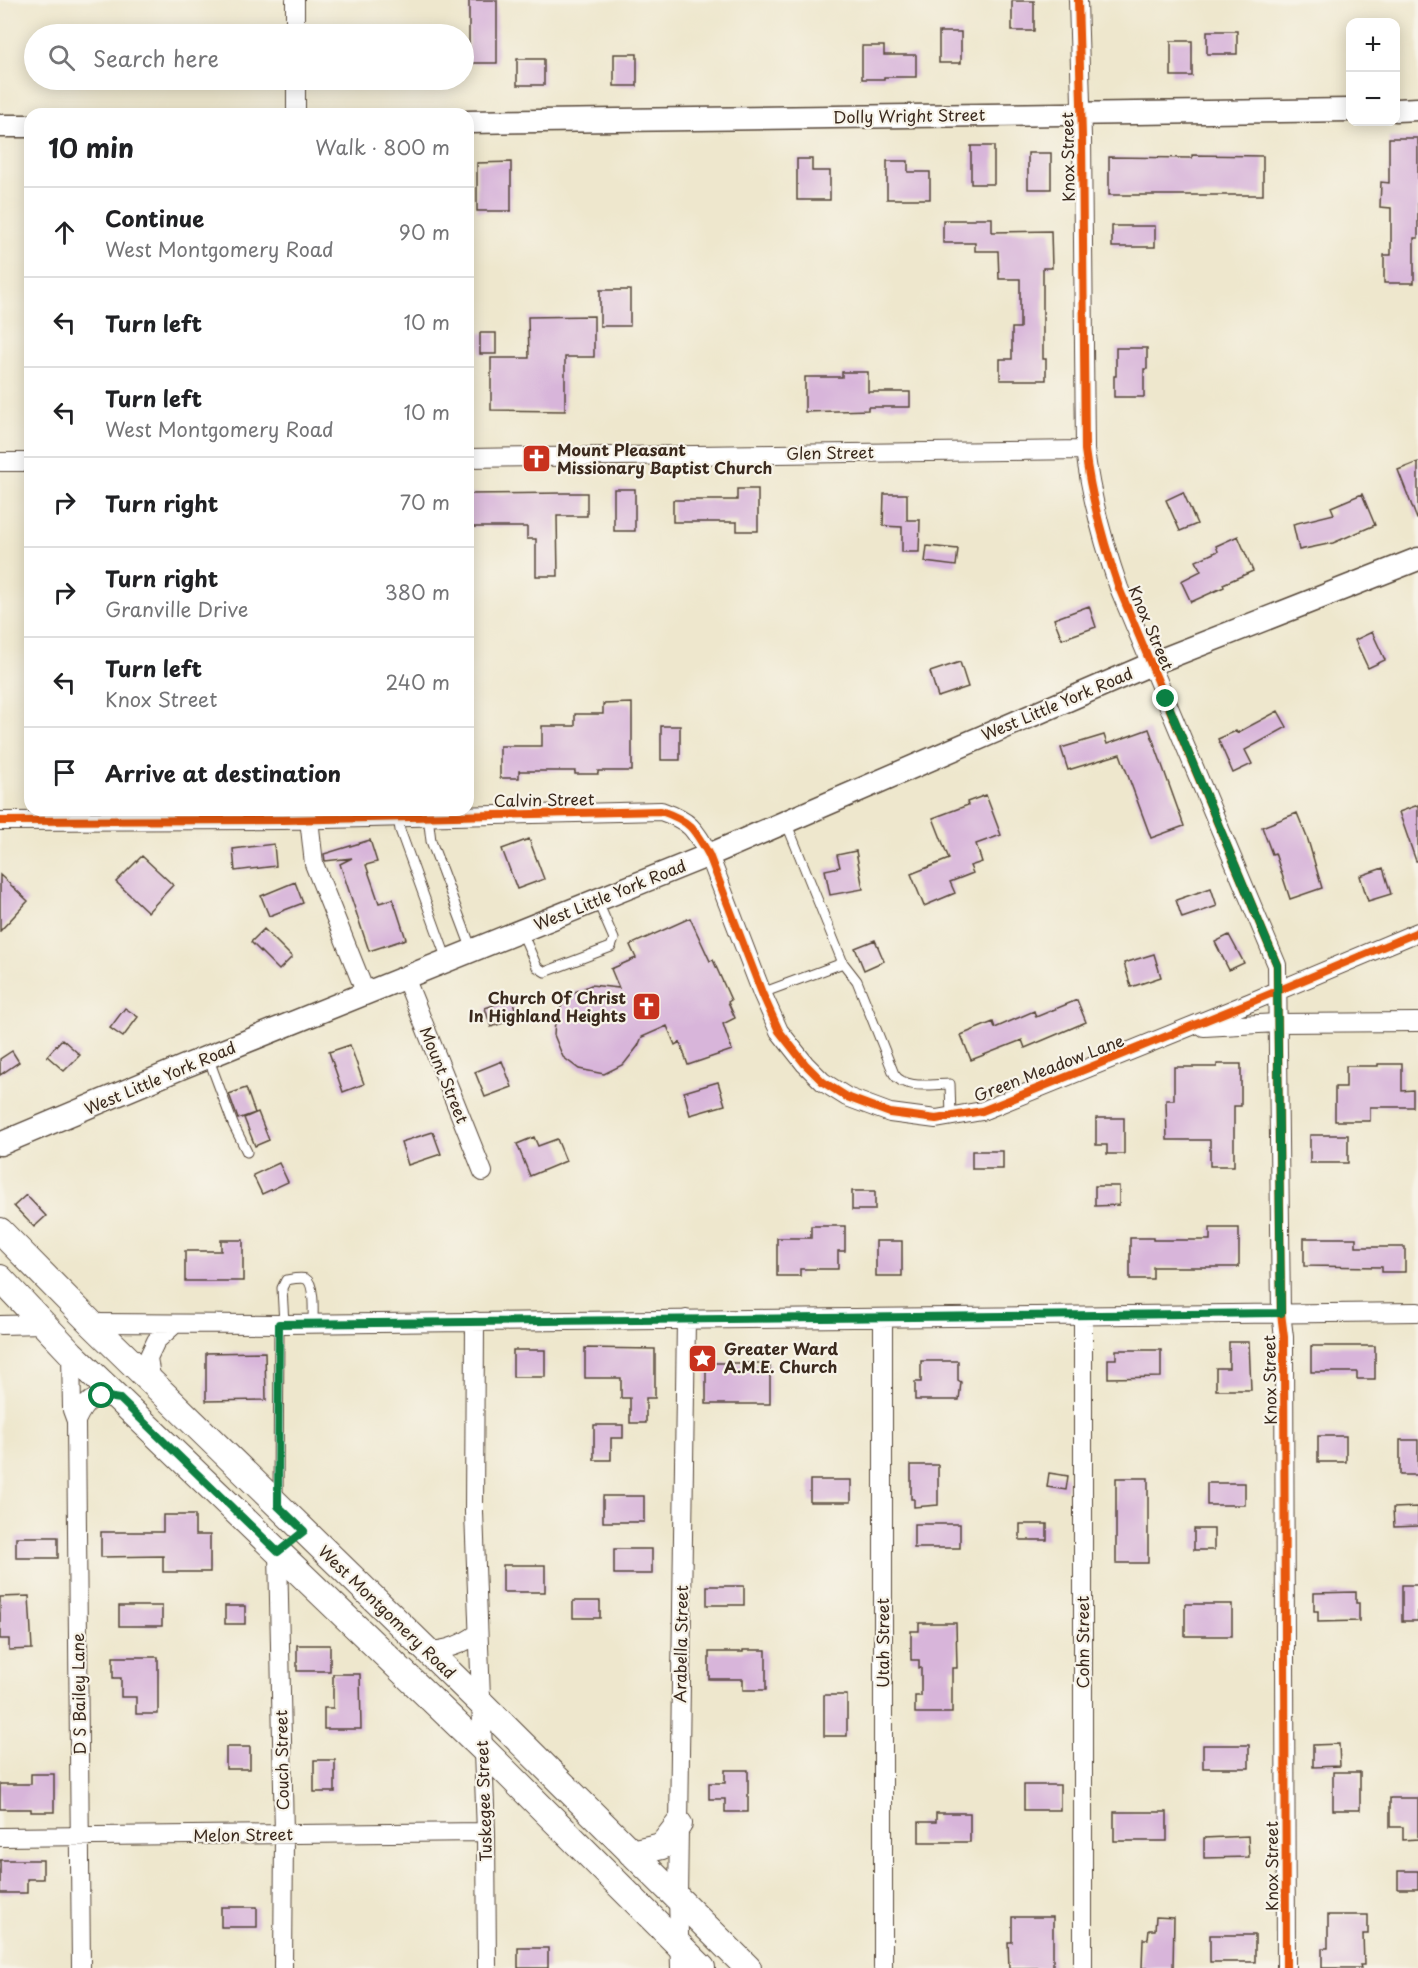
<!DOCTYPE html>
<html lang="en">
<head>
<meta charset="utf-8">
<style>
  :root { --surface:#fff; --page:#f2f2f2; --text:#202124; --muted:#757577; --line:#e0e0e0 }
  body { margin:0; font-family:"Playpen Sans",sans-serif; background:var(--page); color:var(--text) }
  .controls { position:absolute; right:18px; top:18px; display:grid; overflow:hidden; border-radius:12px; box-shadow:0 3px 15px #0003 }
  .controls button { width:54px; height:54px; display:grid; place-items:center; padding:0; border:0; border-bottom:2px solid var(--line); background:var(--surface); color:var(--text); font:30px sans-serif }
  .stop { position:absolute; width:18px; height:18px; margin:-14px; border:4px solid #0b8043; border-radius:50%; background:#fff }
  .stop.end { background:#0b8043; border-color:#fff; box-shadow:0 2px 6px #0008 }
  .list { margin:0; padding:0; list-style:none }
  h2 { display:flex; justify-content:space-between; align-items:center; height:78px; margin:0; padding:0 24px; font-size:26px }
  h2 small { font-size:20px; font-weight:400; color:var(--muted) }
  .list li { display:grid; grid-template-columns:39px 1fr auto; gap:18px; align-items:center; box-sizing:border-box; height:90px; padding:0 24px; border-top:2px solid var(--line) }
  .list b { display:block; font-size:22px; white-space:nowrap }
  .list p { margin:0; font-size:20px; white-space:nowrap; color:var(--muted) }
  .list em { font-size:20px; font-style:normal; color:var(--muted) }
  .icon { flex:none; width:33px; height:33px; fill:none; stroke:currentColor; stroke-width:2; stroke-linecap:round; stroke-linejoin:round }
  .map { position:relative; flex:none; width:1418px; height:1968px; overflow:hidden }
  .search { position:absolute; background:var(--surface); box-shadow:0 3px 15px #0003; left:24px; top:24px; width:450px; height:66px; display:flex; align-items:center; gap:15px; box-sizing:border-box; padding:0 21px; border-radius:33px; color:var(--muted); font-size:22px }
  .panel { position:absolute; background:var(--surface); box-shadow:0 3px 15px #0003; left:24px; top:108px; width:450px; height:708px; border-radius:18px }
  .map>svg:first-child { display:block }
  .building { fill:#d8b5da }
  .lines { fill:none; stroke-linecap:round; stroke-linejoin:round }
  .service-casing { stroke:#564638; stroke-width:11 }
  .minor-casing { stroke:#564638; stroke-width:20 }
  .tertiary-casing { stroke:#564638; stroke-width:25 }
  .secondary-casing { stroke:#564638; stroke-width:28 }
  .service { stroke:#fff; stroke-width:9 }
  .minor { stroke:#fff; stroke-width:18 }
  .tertiary { stroke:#fff; stroke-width:22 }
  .secondary { stroke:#fff; stroke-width:26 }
  .cycleway-casing { stroke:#f7f3e8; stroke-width:11 }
  .cycleway { stroke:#e8590c; stroke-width:8 }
  .route { stroke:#0b8043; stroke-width:8 }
  .labels { text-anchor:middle; stroke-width:4.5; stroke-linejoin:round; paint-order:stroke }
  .street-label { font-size:16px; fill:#3b2a1e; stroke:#f7f3e8 }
  .poi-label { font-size:16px; font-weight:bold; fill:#3b2a1e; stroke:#f7f3e8; text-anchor:start }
</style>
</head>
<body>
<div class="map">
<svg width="1418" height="1968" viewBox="0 0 1418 1968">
  <rect width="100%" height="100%" fill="#f7f3e8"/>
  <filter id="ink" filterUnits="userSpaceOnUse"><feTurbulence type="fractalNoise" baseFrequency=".0167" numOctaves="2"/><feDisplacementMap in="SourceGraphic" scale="12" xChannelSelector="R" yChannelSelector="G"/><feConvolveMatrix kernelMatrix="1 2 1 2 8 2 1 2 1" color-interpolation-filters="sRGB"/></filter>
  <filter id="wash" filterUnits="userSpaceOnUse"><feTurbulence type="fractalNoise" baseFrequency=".008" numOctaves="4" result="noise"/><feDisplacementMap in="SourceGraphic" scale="24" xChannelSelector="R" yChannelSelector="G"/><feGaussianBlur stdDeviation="1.35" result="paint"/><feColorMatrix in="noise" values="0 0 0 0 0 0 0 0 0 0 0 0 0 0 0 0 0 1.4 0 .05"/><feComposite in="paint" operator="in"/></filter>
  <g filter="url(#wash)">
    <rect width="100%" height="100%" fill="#eee7cd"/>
    <g id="blocks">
      <path class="building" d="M469 0H497V63H469Z
        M1012 1H1034V31H1012Z
        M1207 31H1237V54H1207Z
        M939 32H961V63H939Z
        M1171 41H1192V76H1171Z
        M862 46H884V55H916V77H884V79H862Z
        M614 54H637V86H614Z
        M517 59H544V85H517Z
        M1389 138H1418V238H1414V283H1384V255H1391V208L1380 207 1381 182 1389 183Z
        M971 146H994V184H971Z
        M1028 153H1051V189H1028Z
        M1192 155 1263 156V195H1109V157L1192 158Z
        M797 159H812V171H830V200H797Z
        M887 161H908V172H930V199H887Z
        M511 162V211H477V163Z
        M975 218H992V232L1051 231 1052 268H1043V359H1046V380H1000V359H1012V328H1020V279H999L998 251H975V243H943V220H975Z
        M1112 226H1155V247H1112Z
        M600 290H630V326H600Z
        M594 316V357H565V411L491 410V358H529L528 317Z
        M480 333H496V354H480Z
        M1116 348H1147V369H1144V397H1114V376H1116Z
        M842 372H868V392H910V407H868V410L805 412V377H842Z
        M1418 462V519H1417L1398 470Z
        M614 489H635V531H614Z
        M737 489H758V531H737V522H673V500H737Z
        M1183 492 1197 524 1180 531 1166 500Z
        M563 493H587V516H557L558 576H536V539H527V527H468V494Z
        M884 494H907V520H920L919 552H902V527L883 526Z
        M1362 494 1375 525 1333 543 1299 550 1293 524 1334 514 1331 507Z
        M1238 536 1253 571 1223 584 1224 587 1191 602 1181 581 1201 571 1196 561 1218 551 1216 546Z
        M927 546 958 549 956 566 925 562Z
        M1089 606 1096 627 1062 639 1054 619Z
        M1372 632 1385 660 1368 668 1355 640Z
        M960 662 968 687 938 697 930 672Z
        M632 703V771H598V774H575V771H519V778H500V746H542V726H575V714H603V704Z
        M1278 711 1287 727 1245 750 1252 764 1233 773 1218 739 1236 731 1237 733Z
        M661 726H680V760H661Z
        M1149 729 1184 826 1151 838 1120 754 1068 770 1061 748 1104 735 1107 744Z
        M986 795 1001 835 976 844 982 862 970 866 973 873 950 882 955 893 924 906 911 874 949 859 933 818 968 805 967 802Z
        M1418 805V861H1416L1399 812Z
        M1297 813 1308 840 1322 888 1290 899 1275 853 1272 854 1262 827Z
        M529 839 544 879 517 889 502 849Z
        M370 840 377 862 366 865 379 903 393 899 406 939 369 951 340 864 352 858 325 861 324 854Z
        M274 844 276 866 235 871 233 849Z
        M856 851 863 889 830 895 825 870 840 867 837 855Z
        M142 856 173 885 148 912 116 882Z
        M1383 868 1391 894 1368 901 1360 876Z
        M0 875 28 901 0 931Z
        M295 882 303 903 269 916 261 896Z
        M1211 888 1217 906 1182 918 1176 900Z
        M690 918 710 961 713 960 731 1000 728 1002 735 1018 723 1024 732 1050 688 1065 680 1042 675 1045 667 1026 642 1037 638 1046 624 1064 604 1074 579 1069 563 1057 554 1035 555 1021H551L570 994 591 985 619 988 611 969 636 958 630 945Z
        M264 929 292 957 279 970 251 942Z
        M1229 935 1244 963 1229 970 1215 942Z
        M875 940 884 961 864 970 855 948Z
        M1154 954 1161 977 1131 987 1124 963Z
        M512 999 518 1018 491 1027 485 1008Z
        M1077 1000 1086 1022 1025 1048 1022 1040 971 1060 961 1035 993 1022 995 1028 1034 1011 1036 1017Z
        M125 1008 138 1017 123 1037 110 1028Z
        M62 1039 80 1055 64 1071 47 1056Z
        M350 1045 364 1084 343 1092 329 1052Z
        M12 1051 19 1062 0 1075V1059Z
        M502 1061 512 1087 485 1097 475 1072Z
        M1217 1064H1241V1106H1234V1166H1210V1140H1167L1166 1100H1174V1067H1217Z
        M1378 1064H1402V1091L1413 1090V1107H1370V1121H1335V1087H1346V1066H1378Z
        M718 1082 725 1105 690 1115 684 1092Z
        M246 1088 255 1113 238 1119 229 1094Z
        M258 1112 269 1140 255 1146 244 1118Z
        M1096 1118H1124V1154H1107V1145H1096Z
        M433 1132 441 1154 408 1165 401 1142Z
        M1310 1135H1348V1163H1310Z
        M534 1137 538 1146 557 1139 566 1161 530 1176 517 1144Z
        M972 1151H1003V1169H972Z
        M279 1163 288 1182 262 1194 253 1175Z
        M1095 1186H1119V1205L1095 1206Z
        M852 1191H875V1210H852Z
        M26 1195 46 1216 34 1227 14 1206Z
        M811 1226H845V1251H838V1269H800V1276H777V1238H811Z
        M1210 1228H1239V1267H1153V1279H1130V1238H1153V1240H1210Z
        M1304 1238H1356V1247H1405V1272H1382V1267L1304 1266Z
        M221 1240H243V1281H185V1251H221Z
        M876 1241H902V1276H876Z
        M1229 1342H1249L1251 1390H1216V1368H1229Z
        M1311 1346H1375V1379H1357V1372H1311Z
        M585 1348 655 1349V1398H646V1423H630V1398H621V1378H585Z
        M513 1350H545V1377H513Z
        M1116 1350H1161V1377L1108 1378V1359H1116Z
        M265 1352 266 1400 206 1401V1353Z
        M921 1361H958V1380L961 1382 959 1400H915V1382H921Z
        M706 1363H770V1404H706Z
        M594 1425H623V1438H611V1460H594Z
        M1318 1436H1346V1462H1318Z
        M1400 1440H1418V1475H1400Z
        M911 1465H938V1505L914 1507V1499H911Z
        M1049 1473 1068 1476 1066 1490 1047 1487Z
        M1116 1478H1148V1563H1116Z
        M810 1480H851V1502H810Z
        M1207 1483H1245V1505H1207Z
        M603 1496H644V1522H603Z
        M1418 1507V1526L1394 1527 1393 1508Z
        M163 1515H195V1535H210V1572H163V1556L101 1557V1532H163Z
        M914 1524H960V1548H914Z
        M1020 1524H1047V1540H1020Z
        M1194 1529H1214V1550H1194Z
        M16 1537H58V1558H16Z
        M614 1549H652V1574H614Z
        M503 1565H545V1592H503Z
        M1402 1585H1418V1621H1402Z
        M707 1586H744V1605H707Z
        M1356 1592V1603H1359V1621L1318 1622V1611H1314V1593Z
        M29 1596 32 1649 9 1650V1639H0V1597Z
        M573 1601H600V1618H573Z
        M1185 1604H1232V1636H1185Z
        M119 1606H162V1626H119Z
        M225 1606H245V1624H225Z
        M919 1623H956L957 1668H952V1713H915V1696H921V1668H919V1660H911V1631H919Z
        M297 1645H330V1671H297Z
        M743 1650H766V1690H743V1679H709V1652H743Z
        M113 1657H158V1714H136V1697H121V1678H113Z
        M333 1674H360L361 1729H324V1708H333Z
        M824 1695H847V1736H824Z
        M1339 1744 1340 1766 1313 1767V1745Z
        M1203 1745H1249V1768H1203Z
        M226 1747H250V1769H226Z
        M314 1760H335V1792H314Z
        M725 1770H748V1812H725V1799H709V1783H725Z
        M1333 1772H1360V1810H1333Z
        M31 1774H54V1812H31V1809H0V1784H31Z
        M1024 1785H1060V1810H1024Z
        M1390 1798H1418V1839L1403 1840V1827H1390Z
        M1114 1812H1167V1841H1114Z
        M936 1813H970V1842H919V1822H936Z
        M1248 1836 1249 1857 1204 1858V1838Z
        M0 1860H43V1879H27V1893H0Z
        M1398 1871H1418V1889H1398Z
        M221 1907H257V1927H221Z
        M1328 1915H1368V1934H1363L1364 1965H1360L1361 1968H1322V1948H1328Z
        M1012 1917H1053V1968H1009L1008 1942H1012Z
        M1156 1917 1174 1918 1173 1968H1142L1143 1939H1148L1149 1930H1155Z
        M1210 1935H1255V1962H1210Z
        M518 1948H548V1968H518Z"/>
    </g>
  </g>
  <g filter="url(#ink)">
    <use href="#blocks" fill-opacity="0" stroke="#564638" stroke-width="1.5"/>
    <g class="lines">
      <defs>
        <path id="service" d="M428 816 431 841 472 950
          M398 817 400 830 447 960
          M786 822 843 963 857 981 894 1074C904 1090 933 1084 950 1084L951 1117
          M521 930 537 967 545 972 611 947 614 939 597 900
          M762 993 843 963
          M208 1057 233 1124 247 1152
          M284 1324 282 1288 286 1280C292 1279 301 1277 306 1279 315 1284 313 1313 313 1323
          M278 1497 279 1324"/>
        <path id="minor" d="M295 0V34
          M1078 0 1082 137 1085 450C1091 497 1103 542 1119 588L1277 965 1281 1313 1284 1337 1286 1968
          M296 80V114
          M468 458 1085 450
          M0 462H30
          M308 810 314 864 366 994
          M0 821 283 820 661 811C690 821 694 828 709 855L762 993 779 1031 805 1064 823 1082 847 1097 890 1113 936 1119 982 1111 1251 1002 1418 932
          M405 977 483 1172
          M1204 1027 1277 1023 1418 1022
          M1083 1316V1968
          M883 1318V1968
          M475 1321 474 1512 486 1832 487 1968
          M91 1323 284 1324 1418 1312
          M0 1325 45 1324
          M71 1353 72 1410 76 1421 81 1968
          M152 1383 148 1358 156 1341 175 1324
          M76 1421C87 1397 95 1395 120 1399
          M278 1552 284 1834 283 1968
          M427 1651C447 1650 462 1645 478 1633
          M0 1837 486 1832
          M680 1968 678 1899 686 1319"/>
        <path id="tertiary" d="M1396 110 1418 109
          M468 122 1350 110
          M0 126H30
          M0 1144 183 1067 709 855 1151 664 1418 559"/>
        <path id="secondary" d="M0 1231 91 1323 480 1702 748 1968
          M0 1278 71 1353 482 1748 702 1968
          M631 1853 662 1846 679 1824"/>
      </defs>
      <use href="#service" class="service-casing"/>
      <use href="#minor" class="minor-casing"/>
      <use href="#tertiary" class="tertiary-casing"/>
      <use href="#secondary" class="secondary-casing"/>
      <use href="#service" class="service"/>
      <use href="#minor" class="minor"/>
      <use href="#tertiary" class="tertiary"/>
      <use href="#secondary" class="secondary"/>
      <defs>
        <path id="cycleway" d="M1078 0 1082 137 1085 450C1091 497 1103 542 1119 588L1277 965 1281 1313 1284 1337 1286 1968
          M0 821 283 820 661 811C690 821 694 828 709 855L762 993 779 1031 805 1064 823 1082 847 1097 890 1113 936 1119 982 1111 1251 1002 1418 932"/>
      </defs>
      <use href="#cycleway" class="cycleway-casing"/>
      <use href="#cycleway" class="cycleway"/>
    </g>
  </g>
  <g class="lines" filter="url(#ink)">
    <path class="route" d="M102 1396 120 1399 278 1552 304 1531 278 1506 279 1324 1281 1313 1277 965 1166 699"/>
  </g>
  <defs>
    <symbol id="church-square" viewBox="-11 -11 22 22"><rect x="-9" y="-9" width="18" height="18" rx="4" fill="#c8321e" stroke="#f7f3e8"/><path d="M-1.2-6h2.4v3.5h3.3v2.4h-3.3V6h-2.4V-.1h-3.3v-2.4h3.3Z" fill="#fff"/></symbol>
    <symbol id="sight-square" viewBox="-11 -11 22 22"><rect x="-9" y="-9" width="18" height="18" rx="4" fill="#c8321e" stroke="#f7f3e8"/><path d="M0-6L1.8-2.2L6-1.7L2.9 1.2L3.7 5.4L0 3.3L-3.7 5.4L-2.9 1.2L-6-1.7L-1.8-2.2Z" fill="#fff"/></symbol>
  </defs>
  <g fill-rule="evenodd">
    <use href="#church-square" x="520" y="442" width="33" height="33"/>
    <use href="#church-square" x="630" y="990" width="33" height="33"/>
    <use href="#sight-square" x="686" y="1342" width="33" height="33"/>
  </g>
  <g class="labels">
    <g class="street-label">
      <text transform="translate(909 116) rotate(-1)" y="6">Dolly Wright Street</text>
      <text transform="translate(1068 157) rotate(-91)" y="6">Knox Street</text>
      <text transform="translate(830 453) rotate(-1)" y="6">Glen Street</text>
      <text transform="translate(1151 628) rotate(67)" y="6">Knox Street</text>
      <text transform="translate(1057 704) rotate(-23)" y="6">West Little York Road</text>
      <text transform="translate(544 800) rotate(-1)" y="6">Calvin Street</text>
      <text transform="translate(610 895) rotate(-22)" y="6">West Little York Road</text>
      <text transform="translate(1049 1068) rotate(-21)" y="6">Green Meadow Lane</text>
      <text transform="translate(444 1075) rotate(68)" y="6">Mount Street</text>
      <text transform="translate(160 1078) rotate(-23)" y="6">West Little York Road</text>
      <text transform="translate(1270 1380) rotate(-91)" y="6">Knox Street</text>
      <text transform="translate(387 1612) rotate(44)" y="6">West Montgomery Road</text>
      <text transform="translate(1083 1642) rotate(-90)" y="6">Cohn Street</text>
      <text transform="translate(883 1643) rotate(-90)" y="6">Utah Street</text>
      <text transform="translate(681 1644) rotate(-89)" y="6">Arabella Street</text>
      <text transform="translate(79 1694) rotate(-91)" y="6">D S Bailey Lane</text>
      <text transform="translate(282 1760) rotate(-91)" y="6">Couch Street</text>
      <text transform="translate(484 1801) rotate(-92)" y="6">Tuskegee Street</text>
      <text transform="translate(243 1835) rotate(-1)" y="6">Melon Street</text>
      <text transform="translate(1272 1866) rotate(-90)" y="6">Knox Street</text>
    </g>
    <g class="poi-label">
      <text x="557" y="456">Mount Pleasant<tspan x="557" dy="18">Missionary Baptist Church</tspan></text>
      <text x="626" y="1004" text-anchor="end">Church Of Christ<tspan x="626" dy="18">In Highland Heights</tspan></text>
      <text x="724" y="1355">Greater Ward<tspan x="724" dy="18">A.M.E. Church</tspan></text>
    </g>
  </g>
</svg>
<div class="controls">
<button>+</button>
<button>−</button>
</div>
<div class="stop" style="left:102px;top:1396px"></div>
<div class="stop end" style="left:1166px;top:699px"></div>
<div class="search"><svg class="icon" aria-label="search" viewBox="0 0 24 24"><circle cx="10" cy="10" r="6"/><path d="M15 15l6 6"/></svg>Search here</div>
<section class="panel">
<h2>10 min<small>Walk · 800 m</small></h2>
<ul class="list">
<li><svg class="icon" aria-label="ahead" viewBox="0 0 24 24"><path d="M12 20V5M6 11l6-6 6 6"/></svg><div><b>Continue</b><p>West Montgomery Road</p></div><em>90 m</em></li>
<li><svg class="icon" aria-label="left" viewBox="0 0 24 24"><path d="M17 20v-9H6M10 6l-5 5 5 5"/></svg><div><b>Turn left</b></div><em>10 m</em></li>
<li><svg class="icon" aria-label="left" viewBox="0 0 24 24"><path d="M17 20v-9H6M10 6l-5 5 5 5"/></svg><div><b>Turn left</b><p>West Montgomery Road</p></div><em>10 m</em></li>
<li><svg class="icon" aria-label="right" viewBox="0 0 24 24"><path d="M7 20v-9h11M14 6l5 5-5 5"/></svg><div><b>Turn right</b></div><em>70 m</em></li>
<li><svg class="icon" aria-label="right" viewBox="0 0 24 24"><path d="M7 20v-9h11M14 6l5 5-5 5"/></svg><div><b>Turn right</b><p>Granville Drive</p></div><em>380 m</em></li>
<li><svg class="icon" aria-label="left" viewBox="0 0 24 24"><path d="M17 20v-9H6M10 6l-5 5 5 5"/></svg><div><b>Turn left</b><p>Knox Street</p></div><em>240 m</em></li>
<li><svg class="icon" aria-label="arrive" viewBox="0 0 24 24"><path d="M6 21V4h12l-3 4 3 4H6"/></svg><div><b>Arrive at destination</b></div></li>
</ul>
</section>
</div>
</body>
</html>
